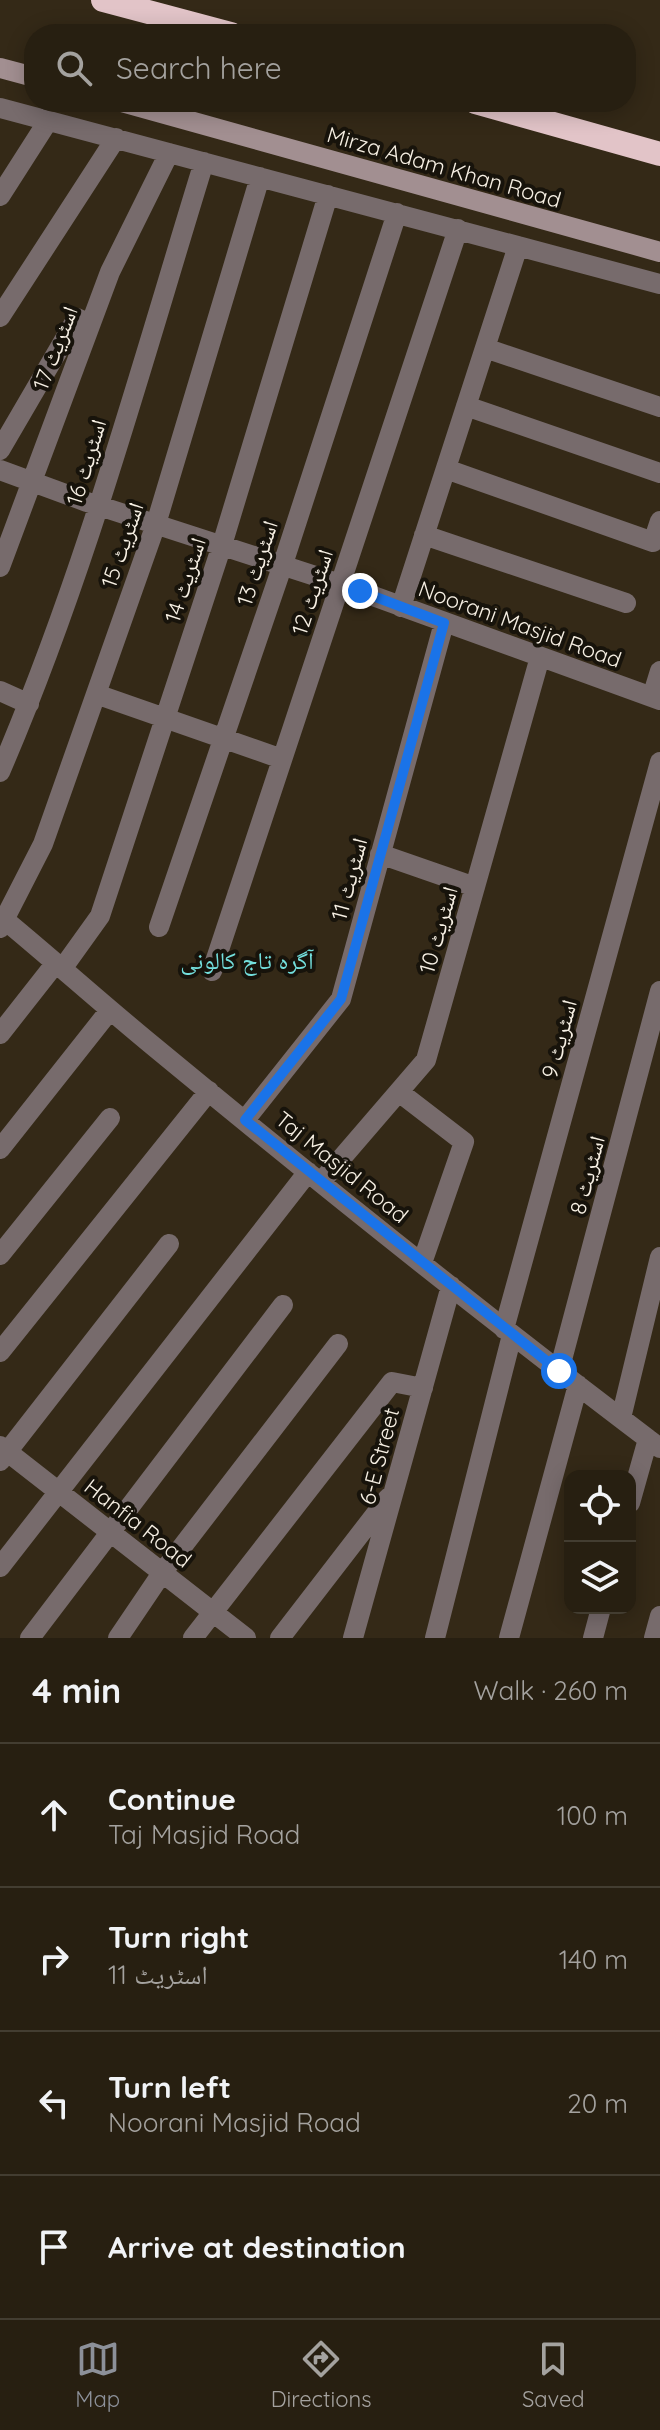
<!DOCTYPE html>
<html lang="en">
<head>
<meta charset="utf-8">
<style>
  :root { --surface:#271f11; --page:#2f271a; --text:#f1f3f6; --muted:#a4a29f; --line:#433d31; --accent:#8c9099 }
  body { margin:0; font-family:Quicksand,"Noto Naskh Arabic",sans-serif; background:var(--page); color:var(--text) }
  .controls { position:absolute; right:24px; bottom:24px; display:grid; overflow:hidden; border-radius:16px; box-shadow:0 4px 20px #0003 }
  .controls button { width:72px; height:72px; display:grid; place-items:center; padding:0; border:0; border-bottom:2px solid var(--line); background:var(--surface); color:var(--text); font:40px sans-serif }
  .stop { position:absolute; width:24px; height:24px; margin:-18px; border:6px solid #1a73e8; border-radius:50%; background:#fff }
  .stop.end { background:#1a73e8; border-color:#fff; box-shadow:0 2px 8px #0008 }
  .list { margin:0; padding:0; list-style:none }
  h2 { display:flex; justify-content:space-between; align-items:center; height:104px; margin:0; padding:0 32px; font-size:34px }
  h2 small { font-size:26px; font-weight:400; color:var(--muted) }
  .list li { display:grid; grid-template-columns:52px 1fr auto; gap:24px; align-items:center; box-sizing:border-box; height:144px; padding:0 32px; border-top:2px solid var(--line) }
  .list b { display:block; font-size:30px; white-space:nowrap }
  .list p { margin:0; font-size:26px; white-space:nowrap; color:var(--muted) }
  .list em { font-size:26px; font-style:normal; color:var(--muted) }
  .icon { flex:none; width:44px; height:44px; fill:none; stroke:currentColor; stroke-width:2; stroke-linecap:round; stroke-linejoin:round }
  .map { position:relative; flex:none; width:660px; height:1638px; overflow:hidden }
  .search { position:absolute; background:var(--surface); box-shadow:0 4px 20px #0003; left:24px; right:24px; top:24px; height:88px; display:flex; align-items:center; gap:20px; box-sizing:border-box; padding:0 28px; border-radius:32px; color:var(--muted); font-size:30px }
  .sheet { height:680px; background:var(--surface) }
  nav { display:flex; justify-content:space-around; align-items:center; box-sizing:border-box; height:112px; border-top:2px solid var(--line); background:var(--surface); font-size:22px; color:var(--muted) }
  nav a { display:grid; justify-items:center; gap:4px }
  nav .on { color:var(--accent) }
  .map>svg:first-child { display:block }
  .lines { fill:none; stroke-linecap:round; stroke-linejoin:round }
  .minor { stroke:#776b6c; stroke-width:20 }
  .secondary { stroke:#a28f91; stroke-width:20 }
  .motorway { stroke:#e2c4c8; stroke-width:24 }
  .route { stroke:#1a73e8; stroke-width:10 }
  .labels { text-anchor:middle; stroke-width:8; stroke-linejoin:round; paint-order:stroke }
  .street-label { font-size:22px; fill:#f7f0e4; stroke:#17130b }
  .neighbourhood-label { font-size:24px; fill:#73dfdd; stroke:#17130b }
</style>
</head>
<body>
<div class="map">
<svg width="660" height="1638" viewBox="0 0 660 1638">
  <rect width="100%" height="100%" fill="#342917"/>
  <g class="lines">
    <path class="minor" d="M0 108 660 284
      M0 196 48 121
      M0 317 116 138
      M485 348 660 407
      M466 406 660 473
      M0 450 77 318 90 324
      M446 469 653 542 660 521
      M0 470 87 502 340 584 660 700
      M424 535 626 603
      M0 567 110 272 169 153
      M401 607 518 246
      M0 691 29 704
      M96 694 282 759
      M652 697 660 671
      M0 772C85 575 141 366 204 162
      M380 854 475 887
      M0 916C51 958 101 1003 152 1045 319 1183 488 1318 660 1448
      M159 927 283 564 397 213
      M0 928 43 844 156 524 260 177
      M62 969 100 916 222 545 328 195
      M212 971 458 229
      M0 1034 55 964
      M399 1092 464 1142 422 1263
      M245 1120 341 999 444 623
      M0 1149 110 1010
      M321 1182 426 1060 540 657
      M0 1255 110 1118
      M504 1329 660 762
      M0 1352 209 1091
      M559 1371 660 991
      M621 1418 660 1257
      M0 1446 246 1638
      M0 1461 169 1244
      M630 1503 648 1439
      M0 1567 308 1172
      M30 1638 283 1305
      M118 1638 162 1573 338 1344
      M193 1638 392 1382 423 1388
      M280 1638 388 1498
      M353 1638 451 1286
      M435 1638 512 1335
      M509 1638 578 1385
      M593 1638 601 1608
      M654 1638 660 1616"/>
    <path class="secondary" d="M0 68 34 77
      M122 102 660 252"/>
    <path class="motorway" d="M103 0 231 34
      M475 102 660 154"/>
  </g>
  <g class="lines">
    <path class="route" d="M360 591 444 623 341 999 245 1120 559 1371"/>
  </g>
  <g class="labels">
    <g class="street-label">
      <text transform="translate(444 167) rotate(16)" y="8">Mirza Adam Khan Road</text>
      <text transform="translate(55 348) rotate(-69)" y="8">اسٹریٹ 17</text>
      <text transform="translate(86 462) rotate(-73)" y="8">اسٹریٹ 16</text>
      <text transform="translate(122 545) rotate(-71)" y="8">اسٹریٹ 15</text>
      <text transform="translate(257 563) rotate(-72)" y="8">اسٹریٹ 13</text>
      <text transform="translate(185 580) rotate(-72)" y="8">اسٹریٹ 14</text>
      <text transform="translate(312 592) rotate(-72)" y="8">اسٹریٹ 12</text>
      <text transform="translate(520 624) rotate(20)" y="8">Noorani Masjid Road</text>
      <text transform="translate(349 879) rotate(-75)" y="8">اسٹریٹ 11</text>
      <text transform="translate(438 930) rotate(-74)" y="8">اسٹریٹ 10</text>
      <text transform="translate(559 1039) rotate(-75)" y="8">اسٹریٹ 9</text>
      <text transform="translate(342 1167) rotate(39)" y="8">Taj Masjid Road</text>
      <text transform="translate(587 1175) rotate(-75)" y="8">اسٹریٹ 8</text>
      <text transform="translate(379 1456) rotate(-75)" y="8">6-E Street</text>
      <text transform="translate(138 1523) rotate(38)" y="8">Hanfia Road</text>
    </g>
    <g class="neighbourhood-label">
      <text x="247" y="969">آگرہ تاج کالونی</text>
    </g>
  </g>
</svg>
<div class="controls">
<button><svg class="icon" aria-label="locate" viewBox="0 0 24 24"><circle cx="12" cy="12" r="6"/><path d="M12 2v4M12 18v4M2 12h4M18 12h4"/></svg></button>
<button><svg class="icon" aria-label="layers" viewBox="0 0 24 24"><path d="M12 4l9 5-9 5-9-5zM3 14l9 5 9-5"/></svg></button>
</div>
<div class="stop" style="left:559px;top:1371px"></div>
<div class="stop end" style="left:360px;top:591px"></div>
<div class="search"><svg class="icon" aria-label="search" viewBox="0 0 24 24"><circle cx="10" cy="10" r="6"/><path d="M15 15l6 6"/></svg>Search here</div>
</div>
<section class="sheet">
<h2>4 min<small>Walk · 260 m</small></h2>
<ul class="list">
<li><svg class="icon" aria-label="ahead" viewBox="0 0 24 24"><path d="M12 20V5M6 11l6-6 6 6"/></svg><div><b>Continue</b><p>Taj Masjid Road</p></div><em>100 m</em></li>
<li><svg class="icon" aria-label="right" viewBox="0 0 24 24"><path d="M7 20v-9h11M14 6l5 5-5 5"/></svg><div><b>Turn right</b><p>اسٹریٹ 11</p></div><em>140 m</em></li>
<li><svg class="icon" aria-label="left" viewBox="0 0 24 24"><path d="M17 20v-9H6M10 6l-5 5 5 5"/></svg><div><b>Turn left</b><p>Noorani Masjid Road</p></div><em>20 m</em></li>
<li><svg class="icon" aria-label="arrive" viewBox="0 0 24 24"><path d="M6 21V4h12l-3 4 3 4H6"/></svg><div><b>Arrive at destination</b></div></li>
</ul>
</section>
<nav>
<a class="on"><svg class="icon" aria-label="map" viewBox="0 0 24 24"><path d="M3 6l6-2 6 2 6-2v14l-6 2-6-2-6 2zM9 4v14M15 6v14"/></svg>Map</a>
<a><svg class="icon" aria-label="directions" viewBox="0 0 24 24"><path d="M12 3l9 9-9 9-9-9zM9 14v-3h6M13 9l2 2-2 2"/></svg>Directions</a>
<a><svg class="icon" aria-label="saved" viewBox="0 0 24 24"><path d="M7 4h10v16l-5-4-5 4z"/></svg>Saved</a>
</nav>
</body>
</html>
